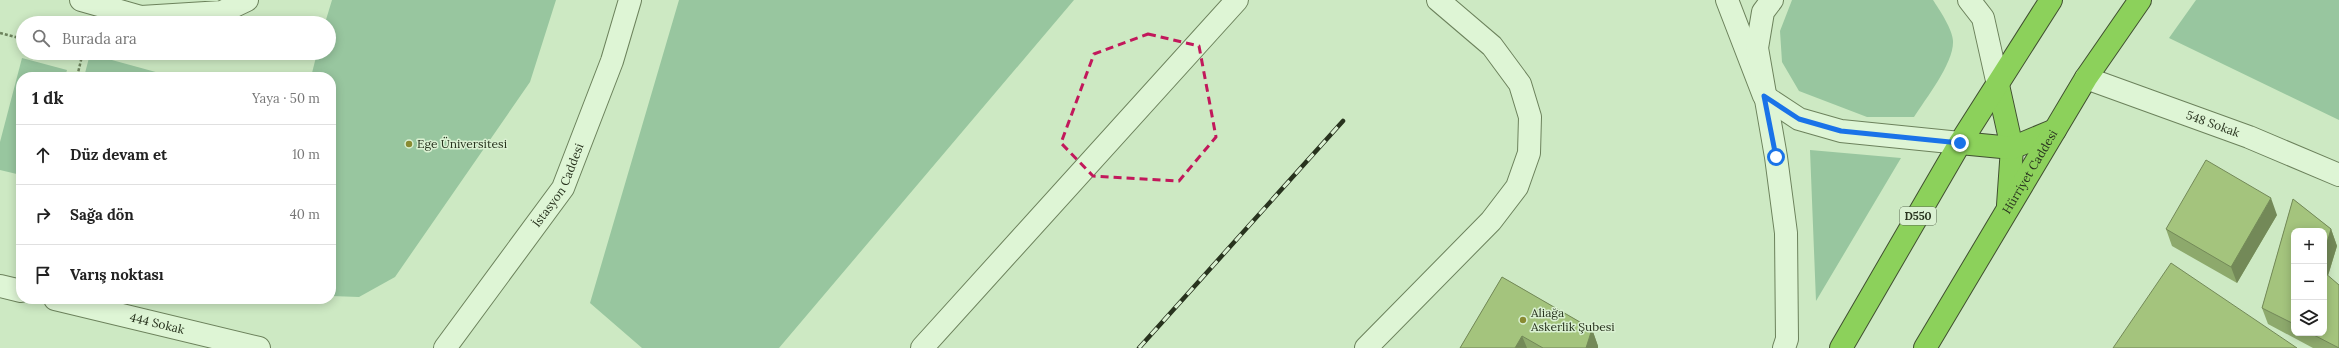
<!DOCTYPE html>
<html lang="tr">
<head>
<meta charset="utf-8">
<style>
  :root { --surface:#fff; --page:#f2f2f2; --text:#222; --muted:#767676; --line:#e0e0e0 }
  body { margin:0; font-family:Lora,serif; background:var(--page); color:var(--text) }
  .controls { position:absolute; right:12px; bottom:12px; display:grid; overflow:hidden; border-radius:8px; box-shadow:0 2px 10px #0003 }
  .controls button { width:36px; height:36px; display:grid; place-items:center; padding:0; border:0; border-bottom:1px solid var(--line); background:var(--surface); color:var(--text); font:20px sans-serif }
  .stop { position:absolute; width:12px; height:12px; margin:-9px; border:3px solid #1a73e8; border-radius:50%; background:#fff }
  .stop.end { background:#1a73e8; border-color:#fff; box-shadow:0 1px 4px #0008 }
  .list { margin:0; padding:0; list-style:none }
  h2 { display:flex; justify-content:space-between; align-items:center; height:52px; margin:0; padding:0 16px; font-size:17px }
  h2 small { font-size:13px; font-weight:400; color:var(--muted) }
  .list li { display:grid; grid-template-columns:26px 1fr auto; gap:12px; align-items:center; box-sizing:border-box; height:60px; padding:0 16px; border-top:1px solid var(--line) }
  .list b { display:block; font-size:15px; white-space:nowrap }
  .list em { font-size:13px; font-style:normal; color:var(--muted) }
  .icon { flex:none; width:22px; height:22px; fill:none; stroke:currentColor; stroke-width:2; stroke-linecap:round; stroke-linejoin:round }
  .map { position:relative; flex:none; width:2339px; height:348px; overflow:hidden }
  .search { position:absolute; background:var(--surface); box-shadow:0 2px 10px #0003; left:16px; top:16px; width:320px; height:44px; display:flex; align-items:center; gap:10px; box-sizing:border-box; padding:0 14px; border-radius:22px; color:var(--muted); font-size:15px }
  .panel { position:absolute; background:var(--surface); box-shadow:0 2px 10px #0003; left:16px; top:72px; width:320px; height:232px; border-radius:16px }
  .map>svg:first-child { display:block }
  .green { fill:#98c69f }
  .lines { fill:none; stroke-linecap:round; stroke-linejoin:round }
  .minor-casing { stroke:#6c825c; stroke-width:24 }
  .highway-casing { stroke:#405030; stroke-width:24 }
  .path { stroke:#6c825c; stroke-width:2.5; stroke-dasharray:3 2; stroke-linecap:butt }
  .minor { stroke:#def5d5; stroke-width:22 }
  .highway { stroke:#8cd15b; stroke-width:22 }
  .rail-casing { stroke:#28331e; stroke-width:4.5 }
  .rail { stroke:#daf1d2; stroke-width:3; stroke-dasharray:9; stroke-linecap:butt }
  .wall { fill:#8da96c; fill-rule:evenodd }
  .shaded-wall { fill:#738958 }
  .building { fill:#a4c47d; stroke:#738958 }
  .route { stroke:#1a73e8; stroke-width:5 }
  .marked { fill:none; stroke:#c2185b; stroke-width:3; stroke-dasharray:8 5; stroke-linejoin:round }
  .poi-dot { fill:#898b32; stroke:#daf1d2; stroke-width:1.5 }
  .labels { text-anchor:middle; stroke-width:3; stroke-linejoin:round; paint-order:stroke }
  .shield { fill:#daf1d2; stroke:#5d6c54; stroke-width:1 }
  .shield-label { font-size:11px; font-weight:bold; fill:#28331e }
  .street-label { font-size:12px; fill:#28331e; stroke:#daf1d2 }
  .poi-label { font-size:12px; fill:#28331e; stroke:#daf1d2; text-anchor:start }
</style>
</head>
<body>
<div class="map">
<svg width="2339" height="348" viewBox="0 0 2339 348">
  <rect width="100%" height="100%" fill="#cde9c3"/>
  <path class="green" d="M332 0H556L530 82 395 277 359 297 331 296V77H311L317 53H329V23H325Z
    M679 0H1074L779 348H642L590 303Z
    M1792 0H1933C1939 9 1953 30 1953 41 1954 63 1926 98 1914 117H1867L1799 91 1782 62 1780 31Z
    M2196 0H2339V120L2169 38Z
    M90 54 174 77H84Z
    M22 58 67 70 65 77H21V175L0 170V142Z
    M1810 150 1901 158 1816 301Z"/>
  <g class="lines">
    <defs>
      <g id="minor">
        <path d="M81 0 141 17 222 12 247 0"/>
        <path d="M1727 0 1764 96 1799 119 1841 131 1960 143"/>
        <path d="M1772 0 1763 12 1757 48 1776 157 1786 233 1787 339 1784 348"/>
        <path d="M1969 0 1983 18 1998 85"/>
        <path id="s1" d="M2086 78 2249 137 2339 175"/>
        <path d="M0 286 21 291"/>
        <path id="s2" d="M55 299 259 348"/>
        <path id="s3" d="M445 348 563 188 612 61 630 0"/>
        <path d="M922 348 1237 0"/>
        <path d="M1366 348 1491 221 1517 187 1529 153 1530 117 1520 84 1492 46 1438 0"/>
      </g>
      <g id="highway">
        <path d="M1998 85 2012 148 2008 205"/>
        <path d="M1960 143 2012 148 2055 130"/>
        <path d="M1841 348 1960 143 2051 0"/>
        <path id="s4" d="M1925 348 2086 78 2140 0"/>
      </g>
    </defs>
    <use href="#minor" class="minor-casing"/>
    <use href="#highway" class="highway-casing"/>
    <path class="path" d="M0 33 23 39
      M70 53 82 56 77 77"/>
    <use href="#minor" class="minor"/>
    <use href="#highway" class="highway"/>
    <defs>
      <path id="rail" d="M1139 348 1343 121"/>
    </defs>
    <use href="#rail" class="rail-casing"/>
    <use href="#rail" class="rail"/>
  </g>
  <path class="wall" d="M2293 199 2331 229 2337 246 2328 276 2339 285V348H2313L2268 324 2262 308ZM2294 231H2324V333H2294Z
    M2277 215 2237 283 2172 246 2166 229Z
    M1502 277 1592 329 1598 346V348H1460Z"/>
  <path class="shaded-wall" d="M2271 198 2277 215 2237 283 2231 267Z
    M2331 229 2337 246 2325 285 2324 281V253Z
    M1592 329 1598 346V348H1586Z
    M1522 336 1527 348H1515Z"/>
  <path class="building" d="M2206 160 2271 198 2231 267 2166 229Z
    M2293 199 2331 229 2324 253V231H2294V324L2262 308Z
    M2171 263 2297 348H2113Z
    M2324 272 2339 285V348L2310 333H2324Z
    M1502 277 1592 329 1586 348H1543L1522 336 1515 348H1460Z"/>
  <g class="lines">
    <path class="route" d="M1776 157 1764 96 1799 119 1841 131 1960 143"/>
  </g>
  <path class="marked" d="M1148 34 1199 46 1216 137 1179 181 1093 176 1061 143 1094 54Z"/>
  <g class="poi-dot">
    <circle cx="409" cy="144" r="4"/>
    <circle cx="1523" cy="320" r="4"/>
  </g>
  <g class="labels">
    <rect class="shield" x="1900" y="207" width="36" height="18" rx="3"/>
    <g class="shield-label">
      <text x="1918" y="220">D550</text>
    </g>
    <g class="street-label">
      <text dy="4" stroke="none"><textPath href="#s1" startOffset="135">548 Sokak</textPath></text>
      <text dy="4" stroke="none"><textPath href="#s4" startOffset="205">Hürriyet Caddesi</textPath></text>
      <text dy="4" stroke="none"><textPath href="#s3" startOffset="199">İstasyon Caddesi</textPath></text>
      <text dy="4" stroke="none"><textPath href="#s2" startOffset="105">444 Sokak</textPath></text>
    </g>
    <g class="poi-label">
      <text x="417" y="148">Ege Üniversitesi</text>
      <text x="1531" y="317">Aliağa<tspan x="1531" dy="14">Askerlik Şubesi</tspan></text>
    </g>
  </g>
</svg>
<div class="controls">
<button>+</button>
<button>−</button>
<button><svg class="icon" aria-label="layers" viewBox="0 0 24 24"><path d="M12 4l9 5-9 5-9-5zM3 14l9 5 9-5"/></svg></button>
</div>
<div class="stop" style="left:1776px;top:157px"></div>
<div class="stop end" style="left:1960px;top:143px"></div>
<div class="search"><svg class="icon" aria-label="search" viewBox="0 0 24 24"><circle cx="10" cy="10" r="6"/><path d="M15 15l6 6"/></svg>Burada ara</div>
<section class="panel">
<h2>1 dk<small>Yaya · 50 m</small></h2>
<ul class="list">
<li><svg class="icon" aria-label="ahead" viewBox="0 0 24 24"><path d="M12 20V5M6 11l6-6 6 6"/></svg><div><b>Düz devam et</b></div><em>10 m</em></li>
<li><svg class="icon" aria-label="right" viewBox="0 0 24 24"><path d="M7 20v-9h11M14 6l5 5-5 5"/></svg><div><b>Sağa dön</b></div><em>40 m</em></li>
<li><svg class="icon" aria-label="arrive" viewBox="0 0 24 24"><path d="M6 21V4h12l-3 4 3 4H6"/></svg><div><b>Varış noktası</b></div></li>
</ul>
</section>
</div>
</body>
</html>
